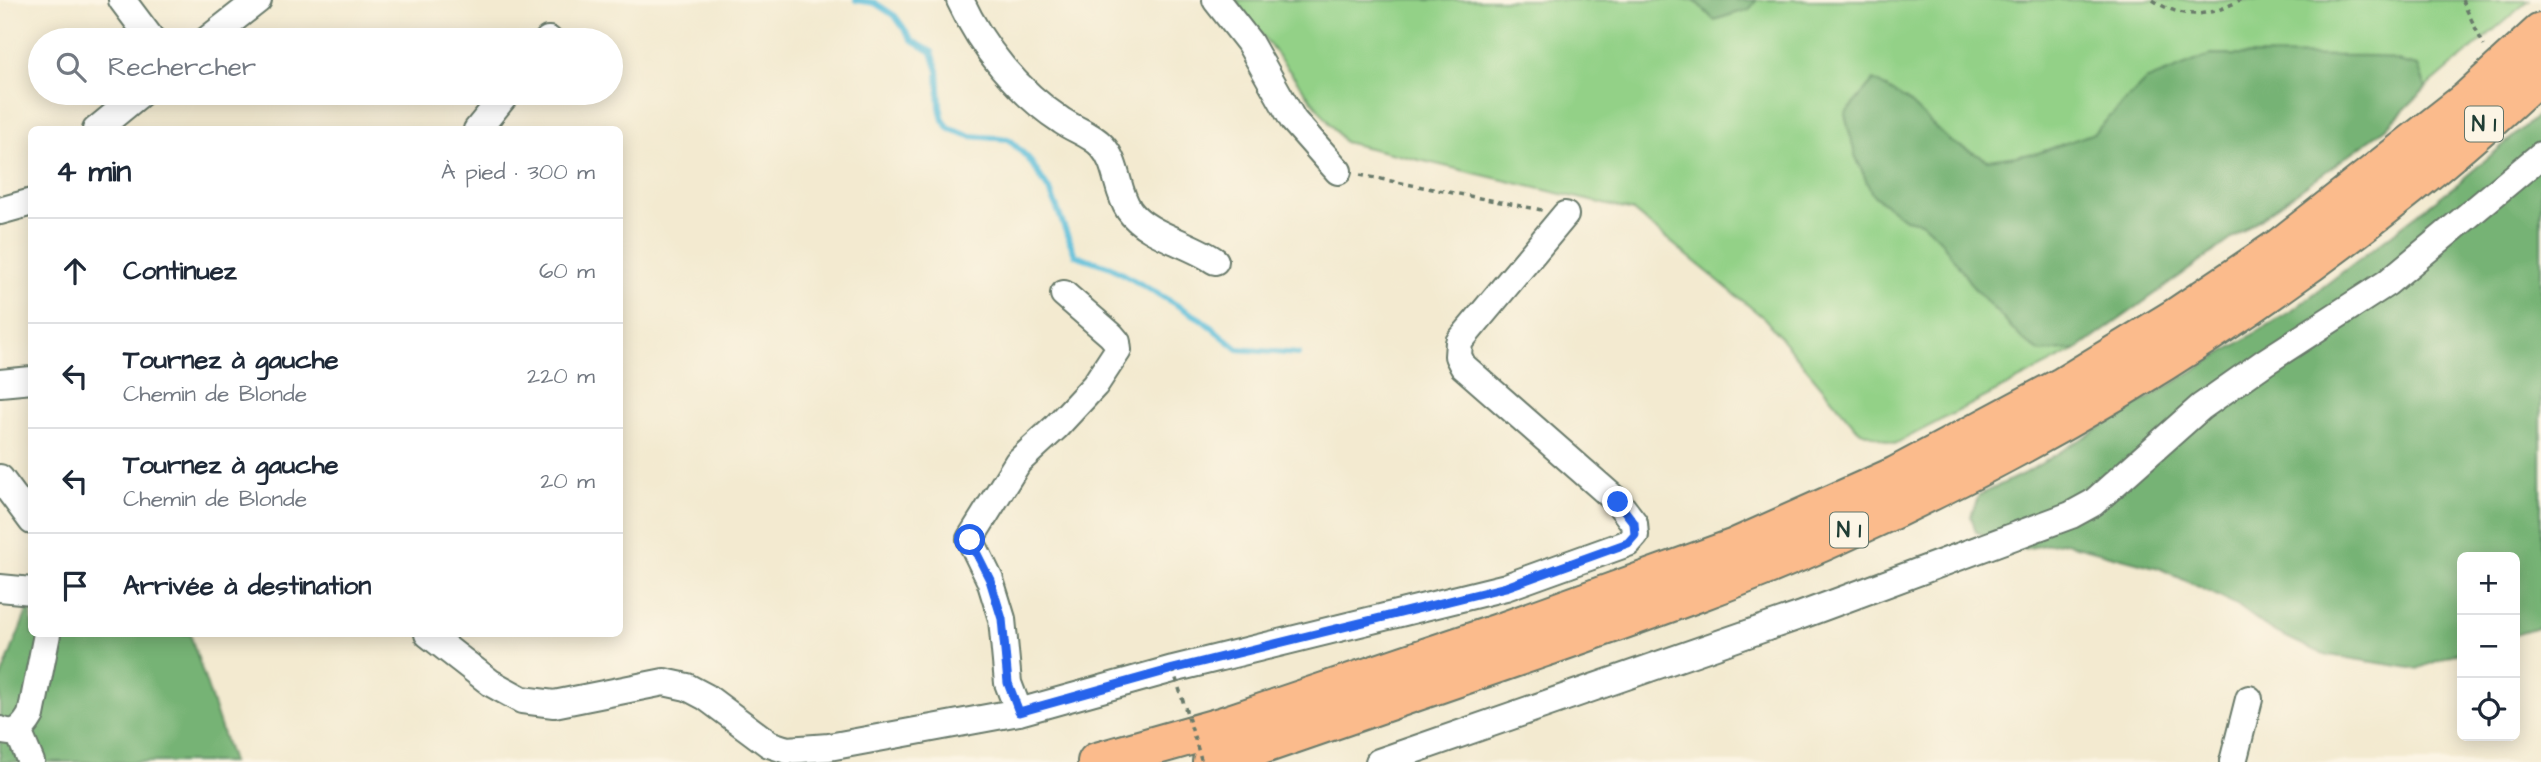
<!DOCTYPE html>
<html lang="fr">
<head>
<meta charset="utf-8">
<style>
  :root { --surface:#fff; --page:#f2f2f3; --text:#1f2937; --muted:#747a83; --line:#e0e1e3 }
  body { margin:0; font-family:"Architects Daughter",sans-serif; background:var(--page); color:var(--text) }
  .controls { position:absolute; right:21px; bottom:21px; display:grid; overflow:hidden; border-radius:10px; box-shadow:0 4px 18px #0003 }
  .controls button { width:63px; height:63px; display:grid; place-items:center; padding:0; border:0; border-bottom:2px solid var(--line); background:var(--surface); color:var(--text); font:35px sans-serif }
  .stop { position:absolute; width:21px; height:21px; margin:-16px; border:5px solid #2563eb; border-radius:50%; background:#fff }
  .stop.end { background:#2563eb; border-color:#fff; box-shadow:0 2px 7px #0008 }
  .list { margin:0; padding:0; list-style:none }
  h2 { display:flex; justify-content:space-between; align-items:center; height:91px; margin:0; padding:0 28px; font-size:30px }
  h2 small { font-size:23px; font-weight:400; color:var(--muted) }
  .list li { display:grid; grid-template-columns:46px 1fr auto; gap:21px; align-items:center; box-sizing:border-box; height:105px; padding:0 28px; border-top:2px solid var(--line) }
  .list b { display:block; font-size:26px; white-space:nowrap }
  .list p { margin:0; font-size:23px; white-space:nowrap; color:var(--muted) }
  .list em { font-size:23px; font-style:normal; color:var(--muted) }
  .icon { flex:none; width:38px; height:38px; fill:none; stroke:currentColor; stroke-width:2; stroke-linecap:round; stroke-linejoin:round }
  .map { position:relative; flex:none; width:2541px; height:762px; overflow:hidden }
  .search { position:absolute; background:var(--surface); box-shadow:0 4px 18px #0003; left:28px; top:28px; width:595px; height:77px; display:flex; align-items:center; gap:18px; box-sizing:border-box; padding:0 24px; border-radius:38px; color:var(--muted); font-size:26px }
  .panel { position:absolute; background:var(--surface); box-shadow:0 4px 18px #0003; left:28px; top:126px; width:595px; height:511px; border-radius:10px }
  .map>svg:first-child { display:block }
  .green { fill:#93d187; stroke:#59875e; stroke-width:2 }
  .forest { fill:#76b374; stroke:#4a7854; stroke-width:2 }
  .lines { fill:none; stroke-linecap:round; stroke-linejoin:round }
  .stream { stroke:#5bbeda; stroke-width:6 }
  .minor-casing { stroke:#697a6b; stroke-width:30 }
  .highway-casing { stroke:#697a6b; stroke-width:42 }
  .path { stroke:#697a6b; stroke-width:3.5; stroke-dasharray:5 5; stroke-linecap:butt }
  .minor { stroke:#fff; stroke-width:26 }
  .highway { stroke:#fbbb8c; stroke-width:38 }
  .path-bridge { stroke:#697a6b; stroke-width:3.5; stroke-dasharray:5 5; stroke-linecap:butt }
  .route { stroke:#2563eb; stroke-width:9 }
  .labels { text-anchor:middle; stroke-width:5; stroke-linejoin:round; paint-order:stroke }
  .shield { fill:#fcf5e5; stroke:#617469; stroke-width:2 }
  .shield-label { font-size:21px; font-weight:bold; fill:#1f3d34 }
</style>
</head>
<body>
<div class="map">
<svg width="2541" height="762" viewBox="0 0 2541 762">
  <rect width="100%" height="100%" fill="#fcf5e5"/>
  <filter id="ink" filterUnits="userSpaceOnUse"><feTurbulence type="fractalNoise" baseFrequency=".0143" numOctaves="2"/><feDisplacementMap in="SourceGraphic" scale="14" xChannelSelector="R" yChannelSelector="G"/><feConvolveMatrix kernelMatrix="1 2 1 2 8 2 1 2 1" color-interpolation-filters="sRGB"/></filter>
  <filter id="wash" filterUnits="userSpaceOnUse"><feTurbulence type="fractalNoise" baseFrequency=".00686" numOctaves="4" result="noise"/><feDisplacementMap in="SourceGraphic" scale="28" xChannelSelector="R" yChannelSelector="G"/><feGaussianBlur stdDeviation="1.57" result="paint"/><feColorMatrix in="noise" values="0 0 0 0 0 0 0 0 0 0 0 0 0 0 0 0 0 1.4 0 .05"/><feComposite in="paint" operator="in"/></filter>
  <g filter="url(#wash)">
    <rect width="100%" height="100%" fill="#f3ead0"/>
    <path class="green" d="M1235 0H2529L2426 88 2386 128 2078 349 1895 444 1858 430 1765 319 1633 211 1344 142Z"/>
    <path class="forest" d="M1694 0H1756L1750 9 1714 20Z
      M2210 55 2377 56 2418 66 2426 88 2386 128 2078 349 2041 352 2024 341 1973 287 1939 238 1921 222 1905 219 1872 194 1855 155 1845 114 1874 80 1908 101 1951 142 1988 160 2038 153 2094 133 2145 81Z
      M2541 113V627L2515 635V557H2462V651L2417 669 2322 654 2269 629 2237 605 2159 568 2061 542 2018 550 1976 532 1971 516 1979 495 2027 472 2293 310 2457 184Z
      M31 601 32 634H190L232 762H0V680Z"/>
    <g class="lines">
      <path class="stream" d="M856 0 875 3 895 16 913 41 932 52 938 71 940 107 943 120 950 129 970 136 1008 139 1028 158 1051 193 1075 255 1111 267 1201 319 1238 349 1298 354"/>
    </g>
  </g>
  <g filter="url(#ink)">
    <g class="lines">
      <defs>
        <path id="minor" d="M122 0 152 40
          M960 0C982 48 1018 92 1062 121 1075 130 1091 134 1102 146 1118 163 1116 191 1129 210 1146 235 1190 243 1215 261
          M1216 0 1249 42 1293 120 1338 171
          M207 40 258 0
          M548 40H549
          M96 130 141 93
          M477 130 507 93
          M0 211 32 202
          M0 383 32 380
          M0 478 32 521
          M0 588 32 591
          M428 634 491 683 522 700 554 704 664 682 687 687 706 697 769 744 787 750 829 747 1019 712 1173 669 1506 587 1628 543 1635 535 1634 523 1618 502 1463 366 1458 356 1459 342 1565 215
          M1019 712 1008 683 1002 619 990 580 970 539 1018 462 1056 427 1095 385 1118 350 1117 342 1111 335 1064 294
          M0 730C16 736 23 729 31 715L47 634
          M18 731 31 762
          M1379 762 1802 615 2071 515 2093 503 2201 407 2265 362 2387 283 2541 155
          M2233 762 2249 699"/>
        <path id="highway" d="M1097 762 1224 726 1505 631 1735 548 1896 476 2064 386 2174 319 2281 247 2468 100 2541 33
          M1212 762C1322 725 1432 687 1542 648 1642 613 1743 578 1840 534 2096 419 2336 264 2541 72"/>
      </defs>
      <use href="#minor" class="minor-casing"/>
      <use href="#highway" class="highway-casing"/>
      <path class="path" d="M2153 0C2182 20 2210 17 2240 0
        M2462 0 2484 46
        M1360 175 1542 210"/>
      <use href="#minor" class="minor"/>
      <use href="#highway" class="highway"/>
      <path class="path-bridge" d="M1173 669 1202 762"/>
    </g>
  </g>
  <g class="lines" filter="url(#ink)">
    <path class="route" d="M970 540 990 580 1002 619 1008 683 1019 712 1173 669 1506 587 1628 543 1635 535 1634 523 1618 502"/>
  </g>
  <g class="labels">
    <g class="shield">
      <rect x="2465" y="106.5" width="38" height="35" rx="5"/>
      <rect x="1830" y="512.5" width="38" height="35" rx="5"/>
    </g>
    <g class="shield-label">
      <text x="2484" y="131">N 1</text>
      <text x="1849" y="537">N 1</text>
    </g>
  </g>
</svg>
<div class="controls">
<button>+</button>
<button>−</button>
<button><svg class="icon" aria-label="locate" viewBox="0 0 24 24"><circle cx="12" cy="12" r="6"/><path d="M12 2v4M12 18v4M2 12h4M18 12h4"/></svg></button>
</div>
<div class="stop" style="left:970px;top:540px"></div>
<div class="stop end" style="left:1618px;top:502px"></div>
<div class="search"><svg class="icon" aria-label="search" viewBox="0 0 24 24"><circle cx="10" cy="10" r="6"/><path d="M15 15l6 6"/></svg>Rechercher</div>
<section class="panel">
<h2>4 min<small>À pied · 300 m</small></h2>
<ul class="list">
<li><svg class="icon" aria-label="ahead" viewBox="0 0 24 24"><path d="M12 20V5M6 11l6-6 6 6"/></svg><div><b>Continuez</b></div><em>60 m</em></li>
<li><svg class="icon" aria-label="left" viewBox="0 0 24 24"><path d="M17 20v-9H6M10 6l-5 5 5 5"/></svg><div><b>Tournez à gauche</b><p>Chemin de Blonde</p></div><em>220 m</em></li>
<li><svg class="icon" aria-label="left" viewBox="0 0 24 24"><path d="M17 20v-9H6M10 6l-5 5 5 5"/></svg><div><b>Tournez à gauche</b><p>Chemin de Blonde</p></div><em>20 m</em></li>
<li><svg class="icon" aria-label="arrive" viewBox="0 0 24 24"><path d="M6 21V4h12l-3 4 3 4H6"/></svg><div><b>Arrivée à destination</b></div></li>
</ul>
</section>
</div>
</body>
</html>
